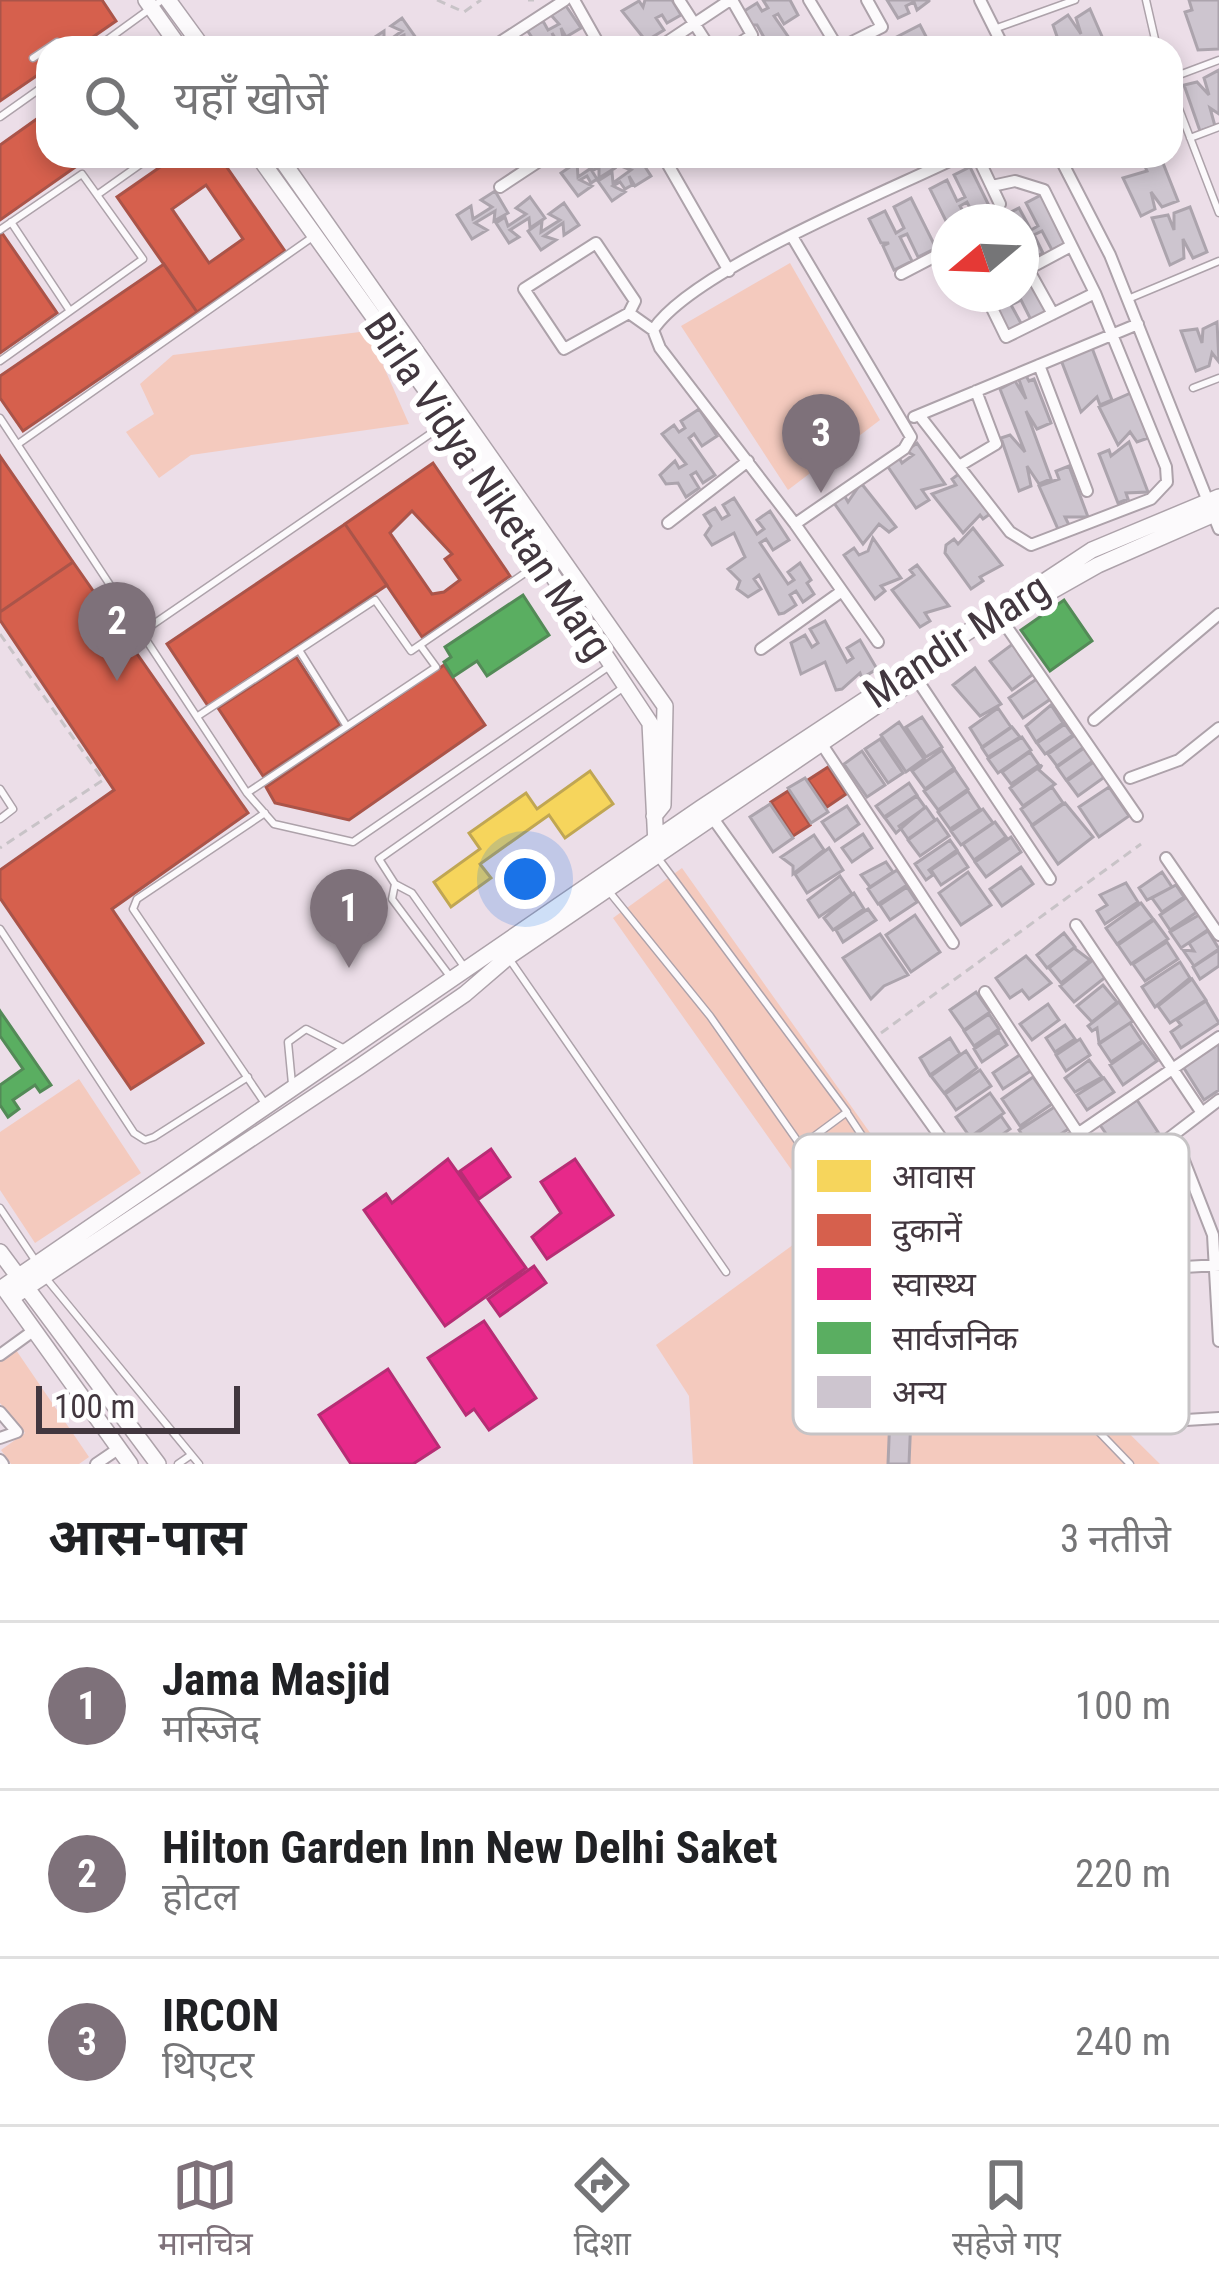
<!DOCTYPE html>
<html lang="hi">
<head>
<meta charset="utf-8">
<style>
  :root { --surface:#fff; --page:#f6f6f6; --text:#202124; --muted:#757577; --line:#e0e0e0; --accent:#7e717a }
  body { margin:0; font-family:"Roboto Condensed","Noto Sans Devanagari",sans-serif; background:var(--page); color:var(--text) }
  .compass { position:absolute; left:931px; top:204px; width:108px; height:108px; border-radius:50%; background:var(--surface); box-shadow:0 6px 18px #0003; rotate:251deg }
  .scale { position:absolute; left:36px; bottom:30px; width:204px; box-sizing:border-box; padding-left:12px; border:6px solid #42373f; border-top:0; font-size:33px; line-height:42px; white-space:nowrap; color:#42373f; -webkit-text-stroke:9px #fff; paint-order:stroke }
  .you { position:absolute; left:525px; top:879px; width:42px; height:42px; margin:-30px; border:9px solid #fff; border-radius:50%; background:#1a73e8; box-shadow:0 0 0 18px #1a73e833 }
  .badge { display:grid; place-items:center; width:78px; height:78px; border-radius:50%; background:var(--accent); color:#fff; font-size:39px; font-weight:700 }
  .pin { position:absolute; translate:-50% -99px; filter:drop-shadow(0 3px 6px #0008) }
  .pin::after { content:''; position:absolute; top:63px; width:42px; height:36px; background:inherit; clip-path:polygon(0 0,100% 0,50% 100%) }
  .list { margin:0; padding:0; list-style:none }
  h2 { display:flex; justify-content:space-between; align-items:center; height:156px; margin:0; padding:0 48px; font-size:51px }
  h2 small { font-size:39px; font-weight:400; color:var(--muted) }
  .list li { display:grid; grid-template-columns:78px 1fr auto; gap:36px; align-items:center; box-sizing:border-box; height:168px; padding:0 48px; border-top:3px solid var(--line) }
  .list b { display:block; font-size:45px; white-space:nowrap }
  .list p { margin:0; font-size:39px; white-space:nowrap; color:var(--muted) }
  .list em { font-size:39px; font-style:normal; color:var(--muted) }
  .icon { flex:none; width:66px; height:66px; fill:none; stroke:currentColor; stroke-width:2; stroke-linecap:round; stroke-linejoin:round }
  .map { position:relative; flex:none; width:1219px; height:1464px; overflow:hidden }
  .search { position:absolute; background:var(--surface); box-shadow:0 6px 18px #0003; left:36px; right:36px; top:36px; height:132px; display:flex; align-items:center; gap:30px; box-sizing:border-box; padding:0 42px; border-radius:36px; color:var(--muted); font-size:45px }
  .sheet { height:660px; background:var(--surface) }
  nav { display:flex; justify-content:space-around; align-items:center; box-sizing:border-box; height:168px; border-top:3px solid var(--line); background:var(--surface); font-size:33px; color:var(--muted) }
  nav a { display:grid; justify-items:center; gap:6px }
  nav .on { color:var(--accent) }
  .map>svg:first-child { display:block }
  .green { fill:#f4cabe }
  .homes { fill:#f6d55c; stroke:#c0a653; stroke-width:3 }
  .shops { fill:#d6604d; stroke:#aa5449; stroke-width:3; fill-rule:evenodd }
  .health { fill:#e7298a; stroke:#b62d74; stroke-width:3 }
  .public { fill:#5aae61; stroke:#538a57; stroke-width:3 }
  .building { fill:#cdc5cf; stroke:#aca4ad; stroke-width:3 }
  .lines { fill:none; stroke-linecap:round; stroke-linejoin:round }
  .lane-casing { stroke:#ada2aa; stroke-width:9 }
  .street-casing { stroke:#ada2aa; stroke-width:14 }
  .secondary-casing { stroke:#ada2aa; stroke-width:18 }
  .path { stroke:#c8c3c7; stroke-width:3; stroke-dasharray:9 6; stroke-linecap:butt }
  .lane { stroke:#fcfafc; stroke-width:6 }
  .street { stroke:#fcfafc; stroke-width:10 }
  .secondary { stroke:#fcfafc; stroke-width:15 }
  .labels { text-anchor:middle; stroke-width:12; stroke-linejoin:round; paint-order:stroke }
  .street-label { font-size:42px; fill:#42373f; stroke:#fff }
  .key { fill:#fff; stroke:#c6c3c5; stroke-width:3 }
  .key-label { font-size:33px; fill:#42373f }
</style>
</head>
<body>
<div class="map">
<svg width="1219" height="1464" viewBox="0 0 1219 1464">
  <rect width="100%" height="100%" fill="#ecdee8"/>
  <path class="green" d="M790 263 880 420 788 490 681 326Z
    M368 331 409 424 191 455 159 478 126 432 154 414 140 384 173 355Z
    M682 868 976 1282 1160 1464H693L689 1396 656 1345 827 1220 613 918Z
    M79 1079 141 1173 35 1243 0 1190V1132Z
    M16 1350 89 1457 79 1464H11L1 1450 25 1433 0 1403V1361Z"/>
  <path class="homes" d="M590 771 613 804 565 838 549 815 480 864 491 878 451 907 434 882 480 849 469 833 526 793 537 809Z"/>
  <path class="shops" d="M0 0H102L116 21 77 48H48V68L0 101Z
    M48 111V156H91L0 220V145Z
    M176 156H219L285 251 197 312 117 197ZM206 185 243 239 209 263 172 209Z
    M2 233 57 313 0 353V235Z
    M164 264 197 312 23 431 0 398V376Z
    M0 456 73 562 0 612Z
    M433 463 510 576 422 637 345 524ZM412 511 452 554 445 559 460 580 444 592 432 594 390 533Z
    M345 524 387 585 208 706 167 644Z
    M73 562 248 813 112 909 203 1043 131 1089 0 898V870L114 790 0 620V612Z
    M296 657 340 725 263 776 218 708Z
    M444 665 485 725 349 820 275 803 266 787Z
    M828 767 846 794 827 807 808 780Z
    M788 791 810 825 793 836 771 802Z"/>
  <path class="health" d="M491 1149 510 1177 479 1199 460 1171Z
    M448 1159 526 1268 445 1326 364 1210 386 1194 392 1203Z
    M575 1159 613 1215 547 1259 532 1237 561 1213 541 1182Z
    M534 1266 546 1283 500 1316 488 1299Z
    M484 1321 536 1398 489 1430 474 1409 466 1415 428 1358Z
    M388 1369 439 1447 413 1464H351L319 1415Z"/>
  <path class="public" d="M523 595 549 635 487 676 477 661 453 677 444 662 451 657 445 647Z
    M1064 600 1092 641 1050 671 1021 630Z
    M0 1011 51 1085 40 1092 35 1085 13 1100 19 1109 8 1117 0 1105V1085L23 1069 0 1036Z"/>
  <path class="building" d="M645 0H672L681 15 667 23 662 15 656 18 664 30 646 41 622 11 639 1 643 7Z
    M763 0H790L798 15 784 24 778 14 774 16 796 48H770L757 25H747L741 13 757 3 762 11 768 8Z
    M887 0H929V1L917 10 914 2 906 6 909 13 898 18Z
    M1189 0H1219V49L1198 50 1185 12 1192 10Z
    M566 6 581 28 566 37 561 28 563 37 557 41 552 33 556 43 539 48 527 30 543 21 548 30 559 24 551 15Z
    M1090 9 1107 48H1061L1053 25 1068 15 1081 34 1076 18Z
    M402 18 416 38 405 46 404 35 378 48 372 39 384 31V44L402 31 391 26Z
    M920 25 932 48H875Z
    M1219 70V114L1210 108 1215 126 1200 131 1184 85 1197 82 1209 95 1204 78Z
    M607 156 615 168 599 178V167L592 171 597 179 591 183 587 176 580 180 592 186 578 196 561 173 577 162 578 177 597 164 585 157Z
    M638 156 651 176 635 186 629 176 632 185 625 189 620 182 613 186 625 192 612 201 598 181 612 172 613 183 631 170 621 166Z
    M1161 158 1178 201 1162 207 1151 192 1155 209 1141 216 1123 178 1147 171 1144 164Z
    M970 167 994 216 977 222 967 202 960 206 969 222H949V227L930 189 947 180 957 201 965 197 954 175Z
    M495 191 508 213 494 221 495 211 475 223 487 230 472 239 457 215 471 206 473 219 492 207 481 200Z
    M1043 194 1068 242 1052 250 1042 231 1034 235 1043 253 1026 261 1021 222H1007L1003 216 1019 208 1031 230 1038 226 1026 203Z
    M530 197 545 218 530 228 529 218 510 230 519 237 509 243 496 223 505 217 508 226 526 214 516 208Z
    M911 198 936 248 918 257 907 234 900 237 912 261 894 270 883 246 889 243H881L869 219 885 211 896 233 904 228 894 207Z
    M564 203 579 225 564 235 563 223 544 236 556 240 541 250 528 231 542 221 541 232 560 220 549 214Z
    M1190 207 1207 252 1193 258 1183 239 1184 258 1170 265 1152 218 1168 215 1174 230V213Z
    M1023 265 1048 312 1031 320 1021 300 1011 305 1022 325 1008 333 996 310 1002 307 994 306 988 294 1010 298 1021 294Z
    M1217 322 1219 362 1212 353 1209 366 1196 371 1181 331 1197 329 1202 343 1203 329Z
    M1092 348 1112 400 1100 405 1097 397 1081 412 1061 360Z
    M1025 374 1029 381 1034 379 1051 423 1037 429 1026 411 1051 479 1039 484 1027 466 1031 486 1019 491 1001 438 1010 435 1025 452 1000 389 1015 381 1026 399 1018 377Z
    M1133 392 1148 438 1137 442 1130 432 1118 445 1099 407Z
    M699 409 717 436 702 446 694 434 689 438 715 475 703 483 696 472 691 475 699 488 686 497 678 483 666 484 660 475 675 461 679 468 686 464 662 434 674 425 679 432 685 428 681 421Z
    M1129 442 1148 492 1126 493 1128 499 1118 503 1099 454 1109 450 1111 456Z
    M917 443 945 484 922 490 929 500 916 508 886 464 898 456 902 463 913 455 906 451Z
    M1069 466 1088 517H1065L1069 525 1058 529 1039 486 1059 479 1056 471Z
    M960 473 990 514 983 519 980 515 963 533 932 494 956 485 952 479Z
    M861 483 896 527 889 532 879 524 863 544 834 503 844 495 848 502Z
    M734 498 757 534 764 529 757 520 770 511 789 540 773 550 766 539 760 543 788 584 794 580 788 572 800 563 811 580 807 583 814 594 803 602 796 591 790 595 796 605 784 613 779 614 759 575 754 579 761 589 748 597 737 589 740 581 728 569 745 557 734 533 712 545 705 535 711 526 704 515 715 508 722 519 729 515 723 505Z
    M973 528 1002 565 980 577 983 581 971 589 945 553 946 545 954 539 958 544Z
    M873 538 901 578 881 586 885 591 875 599 844 555 854 548 859 555 868 551Z
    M917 565 949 606 925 613 930 621 920 627 892 590 914 575 910 570Z
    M825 621 847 662 853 658 847 648 860 640 877 669 862 678 860 673 842 689 836 690 825 662 801 674 791 643 805 635 812 647 818 643 810 629Z
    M1014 643 1036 672 1012 690 990 661Z
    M975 668 1001 704 980 716 953 685Z
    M1041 676 1055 696 1023 718 1009 698Z
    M1051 705 1063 723 1036 742 1026 726Z
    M998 708 1011 727 982 747 970 728Z
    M922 717 942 747 926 757 906 727Z
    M899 722 924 759 906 772 881 735Z
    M1065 724 1073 735 1045 754 1037 743Z
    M1012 727 1020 737 988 757 982 748Z
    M1075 735 1084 747 1057 766 1048 754Z
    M1022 737 1031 750 998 773 988 759Z
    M880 739 903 773 888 783 865 749Z
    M1084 748 1093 761 1066 780 1057 767Z
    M942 750 954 768 925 789 912 771Z
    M862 751 885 785 867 797 844 764Z
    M1030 752 1039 765 1011 784 1002 772Z
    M1095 761 1106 776 1078 796 1067 781Z
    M1042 765 1039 770 1055 784 1023 806 1010 788Z
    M955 770 968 789 938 810 924 791Z
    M805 778 828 812 811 823 788 788Z
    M909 783 917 795 884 817 876 806Z
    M1052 787 1063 803 1032 825 1021 809Z
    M1109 787 1129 816 1099 837 1079 807Z
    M968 791 980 809 950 829 938 812Z
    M917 796 925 807 896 833 885 818Z
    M1065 803 1093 837 1058 864 1032 826Z
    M770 804 793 838 773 852 750 817Z
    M847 806 859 824 835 841 822 822Z
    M926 807 935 820 908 839 899 826Z
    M983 809 993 823 961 845 951 831Z
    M937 819 949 836 920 856 908 840Z
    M995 822 1006 837 974 860 963 844Z
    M863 834 872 848 852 862 842 848Z
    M814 835 824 850 793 874V866L781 857Z
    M1011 837 1021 852 986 877 975 862Z
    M950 840 957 850 929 870 933 875 926 880 915 864Z
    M829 848 843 870 807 893 795 874Z
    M958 852 968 867 941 885 931 870Z
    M886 862 893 872 870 887 861 875Z
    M1021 867 1033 884 1002 906 990 889Z
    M897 870 907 885 878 904 868 889Z
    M968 872 991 905 961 925 939 893Z
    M1162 872 1172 887 1147 900 1139 888Z
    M840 876 852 894 819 917 808 900Z
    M1126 883 1138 902 1105 924 1097 911 1107 905 1100 895Z
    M1176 885 1184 897 1162 912 1152 898Z
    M907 887 917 902 890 920 880 905Z
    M854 893 864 909 833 930 824 918Z
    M1187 897 1197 912 1170 930 1160 915Z
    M1141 903 1153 919 1117 944 1106 928Z
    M868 909 876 920 843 942 836 930Z
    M915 915 940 952 911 972 886 935Z
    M1199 915 1209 929 1181 948 1170 932Z
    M1154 920 1168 939 1131 964 1118 945Z
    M1208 931 1219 949 1194 966 1183 950 1194 951 1189 943Z
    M1064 933 1075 947 1047 968 1037 955Z
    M880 934 908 975 884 986 871 999 843 958Z
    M1167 942 1178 959 1145 981 1133 964Z
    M1074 948 1090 960 1061 983 1049 968Z
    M1219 950V966L1200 979 1193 967Z
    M1026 956 1051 983 1029 999 1022 990 1010 998 996 978Z
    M1094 959 1107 976 1074 1002 1060 986Z
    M1180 962 1190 978 1155 1007 1142 987Z
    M1192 979 1206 1000 1170 1023 1158 1006Z
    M1103 985 1117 1002 1092 1022 1077 1006Z
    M976 992 990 1012 964 1030 950 1010Z
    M1206 1001 1219 1023 1181 1048 1171 1032 1181 1025 1177 1020Z
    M1119 1002 1133 1021 1099 1043 1097 1028 1092 1031 1088 1026Z
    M1048 1004 1059 1020 1032 1040 1020 1024Z
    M989 1014 999 1029 974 1046 964 1031Z
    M1130 1023 1142 1041 1111 1062 1099 1044Z
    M1065 1025 1075 1039 1055 1052 1046 1038Z
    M999 1032 1007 1045 982 1062 974 1049Z
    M950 1038 960 1054 930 1075 920 1058Z
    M1080 1039 1090 1055 1066 1071 1056 1055Z
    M1143 1042 1157 1061 1123 1085 1110 1065Z
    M1219 1042V1090L1204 1100 1182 1065Z
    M966 1051 977 1068 944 1093 931 1076Z
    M1021 1054 1032 1070 1003 1089 993 1073Z
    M1089 1060 1102 1077 1075 1092 1065 1078Z
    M980 1070 991 1086 956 1110 945 1094Z
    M1033 1077 1052 1104 1020 1126 1002 1099Z
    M1104 1078 1114 1092 1087 1110 1077 1095Z
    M990 1093 1004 1113 970 1137 956 1117Z
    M1137 1100 1158 1132 1122 1157 1100 1125Z
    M1056 1106 1070 1128 1033 1152 1019 1130Z
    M1001 1116 1010 1129 980 1151 971 1138Z
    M890 1415 911 1416 909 1464H888Z"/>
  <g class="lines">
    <defs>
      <path id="lane" d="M1146 0 1157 48
        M994 29 1075 0
        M96 48 162 0
        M33 58 57 42 61 48
        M1171 78 1219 60
        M1171 88 1219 213
        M0 117 48 83
        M1190 138 1219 127
        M97 195 152 156
        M11 222 70 311
        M0 230 82 174 143 259 0 361
        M1128 299 1219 261
        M1193 388 1219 378
        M0 418 247 793 274 824 353 842 611 665
        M18 444 314 236
        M142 632 446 423
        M299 650 346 725
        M198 716 375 600 411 651 541 562
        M0 789 13 809 0 819
        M247 793 436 667 420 645
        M395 884 379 859 624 687
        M607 889 710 1016 801 1146 847 1112 658 858
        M0 929 134 1133 145 1140 154 1137 248 1077
        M510 960 726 1272
        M449 975 392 899 395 884 412 893 465 968
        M292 1084 288 1042 306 1029 343 1048
        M264 1102 133 909 137 899 265 813
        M847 1113 967 1295 1130 1464
        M0 1208 35 1260
        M45 1277 199 1464
        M178 1464 191 1455"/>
      <path id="street" d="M574 0 601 48
        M679 0 710 48
        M732 0 752 35 734 47
        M809 0 838 48
        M980 0 1004 48
        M491 48 565 0
        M658 48 730 0
        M840 48 882 27 867 0
        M663 156 729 271
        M1059 156 1110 255 1219 529
        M982 166 1000 204
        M992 186 1015 181 1044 190 1095 293
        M500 187 547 156
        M901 274 949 249
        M629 313 564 349 524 289 596 243 635 301 629 313 653 330 660 348 795 524 904 449 911 437 793 238
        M1053 314 1028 269 1071 246
        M653 330C692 270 889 191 960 156
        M1039 365 1087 491
        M919 415 1010 532 1031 545 1151 499 1167 482 1166 467 1095 293 1006 337 985 294
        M914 417 1138 324
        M959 466 996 444 976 391
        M668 523 748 461
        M795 524 878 642
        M1002 620 1137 816
        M761 649 842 591
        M916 678 1050 879
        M1094 720 1219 614
        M821 743 953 943
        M1130 778 1179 760 1219 728
        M712 817 984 1198 1022 1239 1096 1194 1219 1100
        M1166 858 1219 935
        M1076 925 1202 1113
        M985 992 1110 1182
        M1174 1135 1213 1235 1219 1341
        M984 1198 1219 1037
        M1109 1228 1120 1345
        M1165 1268 1173 1410 1186 1420 1219 1418
        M1115 1271 1219 1265
        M0 1355 33 1331
        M0 1412 17 1432 0 1438
        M0 1460 3 1464
        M96 1464 118 1449"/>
      <path id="secondary" d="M146 0 180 48
        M168 0 203 48
        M258 156 474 457 650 723 656 845
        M279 156 665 706 663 805 654 816
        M1013 613 1098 565 1219 512
        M0 1252 158 1464
        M3 1287 701 808 1092 550 1219 497
        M6 1291 130 1464
        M11 1298 359 1067 465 994 508 957 904 687"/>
    </defs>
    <use href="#lane" class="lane-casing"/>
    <use href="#street" class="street-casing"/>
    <use href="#secondary" class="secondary-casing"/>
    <path class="path" d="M437 0 464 12 481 0
      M528 0H534
      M0 634 103 780 0 848
      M881 1033 1141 844"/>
    <use href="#lane" class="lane"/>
    <use href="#street" class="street"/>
    <use href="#secondary" class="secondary"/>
  </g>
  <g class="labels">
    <g class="street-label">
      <text transform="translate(489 486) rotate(56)" y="15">Birla Vidya Niketan Marg</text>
      <text transform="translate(956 640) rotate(-33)" y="15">Mandir Marg</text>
    </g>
  </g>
  <rect x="793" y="1134" width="396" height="300" rx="18" class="key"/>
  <rect x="817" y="1160" width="54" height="32" fill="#f6d55c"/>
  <rect x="817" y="1214" width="54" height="32" fill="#d6604d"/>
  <rect x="817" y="1268" width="54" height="32" fill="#e7298a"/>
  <rect x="817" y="1322" width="54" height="32" fill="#5aae61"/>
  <rect x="817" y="1376" width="54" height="32" fill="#cdc5cf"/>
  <g class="key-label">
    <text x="892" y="1188">आवास</text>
    <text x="892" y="1242">दुकानें</text>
    <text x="892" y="1296">स्वास्थ्य</text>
    <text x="892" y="1350">सार्वजनिक</text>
    <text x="892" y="1404">अन्य</text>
  </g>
</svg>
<svg class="compass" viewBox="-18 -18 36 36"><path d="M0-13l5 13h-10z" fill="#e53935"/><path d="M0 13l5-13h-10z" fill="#757577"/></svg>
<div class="scale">100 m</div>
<div class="you"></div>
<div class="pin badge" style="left:349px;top:968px">1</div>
<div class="pin badge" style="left:117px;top:681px">2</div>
<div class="pin badge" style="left:821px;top:493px">3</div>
<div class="search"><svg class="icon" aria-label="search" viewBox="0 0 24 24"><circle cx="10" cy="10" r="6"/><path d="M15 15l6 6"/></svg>यहाँ खोजें</div>
</div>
<section class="sheet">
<h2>आस-पास<small>3 नतीजे</small></h2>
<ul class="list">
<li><span class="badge">1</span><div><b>Jama Masjid</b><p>मस्जिद</p></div><em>100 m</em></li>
<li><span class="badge">2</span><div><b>Hilton Garden Inn New Delhi Saket</b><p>होटल</p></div><em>220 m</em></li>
<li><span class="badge">3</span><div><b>IRCON</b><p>थिएटर</p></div><em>240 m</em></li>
</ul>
</section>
<nav>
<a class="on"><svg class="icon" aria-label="map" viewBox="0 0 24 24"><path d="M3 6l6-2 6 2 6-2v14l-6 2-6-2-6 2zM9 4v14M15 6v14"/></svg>मानचित्र</a>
<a><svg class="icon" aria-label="directions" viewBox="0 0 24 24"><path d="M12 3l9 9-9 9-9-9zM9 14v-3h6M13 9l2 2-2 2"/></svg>दिशा</a>
<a><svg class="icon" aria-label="saved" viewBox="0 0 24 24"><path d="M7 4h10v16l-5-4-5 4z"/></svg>सहेजे गए</a>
</nav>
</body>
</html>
